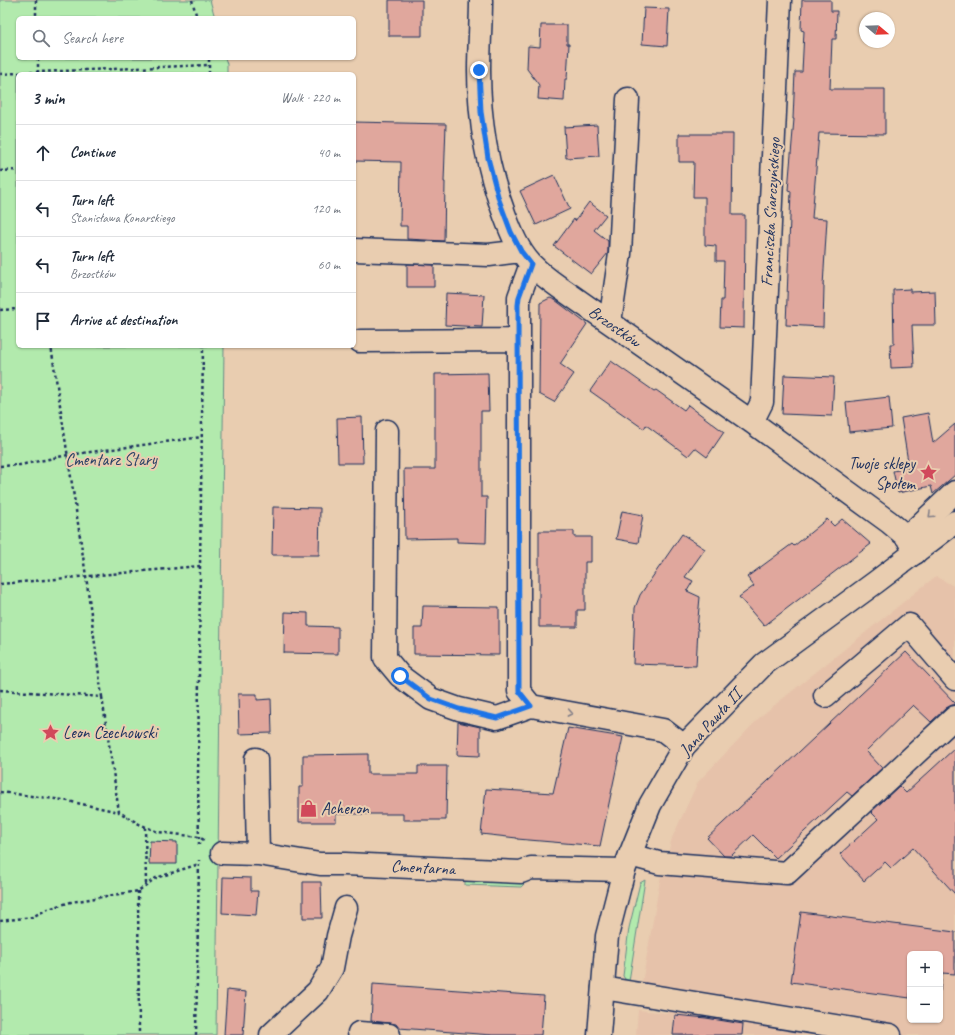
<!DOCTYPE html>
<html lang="en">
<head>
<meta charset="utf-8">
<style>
  :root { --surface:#fff; --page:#f6f6f7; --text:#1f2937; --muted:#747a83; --line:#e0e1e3 }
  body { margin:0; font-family:Caveat,sans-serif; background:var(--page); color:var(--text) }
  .controls { position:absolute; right:12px; bottom:12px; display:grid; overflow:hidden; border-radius:6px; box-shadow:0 1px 3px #0004 }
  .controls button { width:36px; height:36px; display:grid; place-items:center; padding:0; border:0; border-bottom:1px solid var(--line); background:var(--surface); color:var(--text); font:20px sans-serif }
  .compass { position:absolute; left:859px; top:12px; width:36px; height:36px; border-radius:50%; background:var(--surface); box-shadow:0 1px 3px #0004; rotate:109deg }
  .stop { position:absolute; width:12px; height:12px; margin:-9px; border:3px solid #1a73e8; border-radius:50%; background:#fff }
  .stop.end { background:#1a73e8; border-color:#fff; box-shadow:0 1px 4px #0008 }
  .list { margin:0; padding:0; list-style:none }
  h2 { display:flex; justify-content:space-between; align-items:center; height:52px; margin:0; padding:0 16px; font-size:17px }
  h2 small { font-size:13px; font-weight:400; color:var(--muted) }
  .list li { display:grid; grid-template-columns:26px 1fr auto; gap:12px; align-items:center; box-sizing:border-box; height:56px; padding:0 16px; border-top:1px solid var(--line) }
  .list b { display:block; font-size:15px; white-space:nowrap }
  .list p { margin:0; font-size:13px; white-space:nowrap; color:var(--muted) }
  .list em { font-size:13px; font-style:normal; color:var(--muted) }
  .icon { flex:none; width:22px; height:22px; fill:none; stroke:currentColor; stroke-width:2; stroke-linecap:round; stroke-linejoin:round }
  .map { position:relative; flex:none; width:955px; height:1035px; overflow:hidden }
  .search { position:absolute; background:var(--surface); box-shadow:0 1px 3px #0004; left:16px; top:16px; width:340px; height:44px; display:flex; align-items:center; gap:10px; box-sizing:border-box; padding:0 14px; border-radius:6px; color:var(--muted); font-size:15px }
  .panel { position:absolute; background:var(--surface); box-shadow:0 1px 3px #0004; left:16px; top:72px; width:340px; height:276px; border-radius:6px }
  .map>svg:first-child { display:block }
  .built { fill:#e6c2aa; fill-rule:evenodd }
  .green { fill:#b2eaad; stroke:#668c86 }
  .building { fill:#e0a79d; stroke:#1b2f5e }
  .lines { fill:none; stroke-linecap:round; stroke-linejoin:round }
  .minor-casing { stroke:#1b2f5e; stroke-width:25 }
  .major-casing { stroke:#1b2f5e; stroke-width:25 }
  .path { stroke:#1b2f5e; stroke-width:2.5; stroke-dasharray:3 3; stroke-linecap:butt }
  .minor { stroke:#e9cdb0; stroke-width:22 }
  .major { stroke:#e9cdb0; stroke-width:22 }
  .oneway { stroke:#827e87 }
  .route { stroke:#1a73e8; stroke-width:5 }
  .labels { text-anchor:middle; stroke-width:4; stroke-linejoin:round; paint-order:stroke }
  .street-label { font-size:17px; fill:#1b2f5e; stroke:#e9cdb0 }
  .park-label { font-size:17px; fill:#2a4266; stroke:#e9cdb0 }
  .poi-label { font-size:17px; fill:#1b2f5e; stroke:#e9cdb0; text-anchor:start }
</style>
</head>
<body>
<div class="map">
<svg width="955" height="1035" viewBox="0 0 955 1035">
  <rect width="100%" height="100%" fill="#e9cdb0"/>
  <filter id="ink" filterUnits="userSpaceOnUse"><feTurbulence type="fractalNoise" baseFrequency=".025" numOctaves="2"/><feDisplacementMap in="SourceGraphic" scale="8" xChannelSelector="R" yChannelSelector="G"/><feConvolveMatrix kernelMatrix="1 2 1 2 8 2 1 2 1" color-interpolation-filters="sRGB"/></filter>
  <g filter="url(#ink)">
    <path class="built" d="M936 576 955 587V1035H636L638 1010 667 1013 670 987 642 983 661 875 681 876 684 855 668 853 672 838 698 782 761 716ZM910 954H940V1020H910Z"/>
    <path class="green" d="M0 0H210L215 18H18V58H225L227 64V74H18V346H224L216 1035H0Z
      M465 879 524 882V884L521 887 465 885Z
      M645 880 629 981 625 979 623 976 629 928 640 883Z"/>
    <path class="building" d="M389 0H422V36H389Z
      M802 0H831V11H837L836 39H832L830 89H885V134L819 133 812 218 827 219 823 286H824L823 327 786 325 791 191 788 190 794 119H793L795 72H802L804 31 801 30Z
      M644 8 669 9 667 46 642 44Z
      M541 25H567V44H569L567 79H565L564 101 538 99 539 85 527 69 528 46 540 47Z
      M354 122 446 124 444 182H445L444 241 407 239V226H400L401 162 354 161Z
      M597 125 599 156 566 158 564 127Z
      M679 134H733L732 215H745L744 328 720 327 721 300H723L724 261H716V246L705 245V197H693L694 162H679Z
      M554 175 570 209 536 225 520 191Z
      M589 202 606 215 594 230 608 241V253L591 274 554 246 574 219 575 221Z
      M407 264 434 265V287H407Z
      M910 289V292L935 291 936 325H912L914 367 891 368 890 344H894L893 290Z
      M446 293 484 295 482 327 445 325Z
      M550 298 555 300 587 324 560 364 574 374 554 402 539 394 540 303Z
      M611 361 654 391 656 390 684 410 688 405 724 432 707 457 695 448 688 456 646 425 644 429 590 391Z
      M488 373 489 411H481V497H487L486 543 457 542V538L405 539 404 469H435V374Z
      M784 375 834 377 832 416 782 414Z
      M889 397 892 428 849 432 846 402Z
      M928 413 933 443 955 424V475L933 494 931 486 898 493 893 471 909 468 901 418Z
      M362 417 363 463H338L337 418Z
      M273 507 320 508 319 555H272Z
      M622 511 643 515 638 543 616 539Z
      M827 519 834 526 842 519 871 544 764 626 739 597 754 586 747 577 792 544 794 546Z
      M539 531H574V537H591V562H585V610H577V627H539Z
      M682 534 705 549 685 577 693 581 687 591 700 597 697 629H698L696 666 633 664 635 608 640 595Z
      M423 606 499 607V655L414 654V628H422Z
      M285 612 308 613V626L338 627V654L284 653Z
      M906 652 955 703V705H952L946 708 931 722 913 705 866 751 882 768 852 796 847 792 776 858 753 835 731 856H724L707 838Z
      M238 694H257V700L271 699 272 733 239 734Z
      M458 722 480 727V756L457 755Z
      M568 728 623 737 600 846 517 839V838L481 834 486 789 553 793Z
      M955 748V894L913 848 891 868 885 862 864 881 840 854 878 819 871 812 899 786 906 793Z
      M368 754V774H418V766H447L446 820H403V814H336V822H299V787H303V755Z
      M150 841 177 842V864H149Z
      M223 877 251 878V891H258L256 915 222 913Z
      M303 882H321L322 918H303Z
      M801 912 955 932V974L942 973 940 991V954H910V998L791 982Z
      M373 984 544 996 541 1035H492L399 1028 396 1024 390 1023 371 1021Z
      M227 990 246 992 243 1035H224Z
      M675 1015 706 1018 743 1024 742 1035H673Z"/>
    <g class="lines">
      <defs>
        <path id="minor" d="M481 0C481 23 479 47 479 70 479 119 487 169 505 216 511 232 518 250 531 264 539 272 549 280 559 287L752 422 889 522 907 537 915 553
          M354 250 489 255 521 251
          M531 264 519 297V691L531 706 663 730 684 746
          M610 322 620 254 628 99
          M360 341 519 340
          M752 422 762 402 780 0
          M387 431 385 658 400 676 431 699 459 709 497 718 531 706
          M907 537 955 492
          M825 696 909 625 955 679
          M256 759 258 854
          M222 853 258 854 320 864H345L521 872 531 868 624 870
          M630 855 659 863 787 873 955 717
          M603 988 890 1035
          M359 1033 389 1035
          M271 1035 318 991 332 968 338 936 346 908"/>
        <path id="major" d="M599 1035 607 936 624 870 650 805 684 746 764 664 876 582 955 522"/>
      </defs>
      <use href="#minor" class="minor-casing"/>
      <use href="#major" class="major-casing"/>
      <path class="path" d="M36 0V18
        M192 0 197 18
        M38 58V74
        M0 74 38 72 209 65
        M209 74V58
        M0 171 18 170
        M0 310 18 309
        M0 466 20 465 68 455 202 437
        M0 584 200 566
        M0 690 102 697 86 576 51 346
        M102 697 119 812 139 824 158 832 199 837 204 840
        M0 792 63 800 119 812
        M145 827 146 885
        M199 845 198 778 200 566 203 346
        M138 891 139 1035
        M0 921 32 917 48 909 71 902 138 891 156 878 199 864
        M196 1035 199 860"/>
      <use href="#minor" class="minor"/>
      <use href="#major" class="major"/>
    </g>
    <defs><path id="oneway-chevron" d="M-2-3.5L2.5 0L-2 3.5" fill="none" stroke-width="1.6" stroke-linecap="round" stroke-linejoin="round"/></defs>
    <g class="oneway">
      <use href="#oneway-chevron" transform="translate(931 515) rotate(137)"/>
      <use href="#oneway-chevron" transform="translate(570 713) rotate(11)"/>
    </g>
  </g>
  <g class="lines" filter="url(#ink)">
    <path class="route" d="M400 676 431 699 459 709 497 718 531 706 519 691 518 305 519 297 531 264 521 251 511 232 499 200 488 158 481 112 479 70"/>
  </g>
  <defs>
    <symbol id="sight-bare" viewBox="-9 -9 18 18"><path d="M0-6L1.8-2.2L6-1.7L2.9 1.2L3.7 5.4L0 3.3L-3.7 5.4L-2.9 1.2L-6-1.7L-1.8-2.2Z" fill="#d1495b" stroke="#e9cdb0" stroke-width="2.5" paint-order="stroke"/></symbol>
    <symbol id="shop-bare" viewBox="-9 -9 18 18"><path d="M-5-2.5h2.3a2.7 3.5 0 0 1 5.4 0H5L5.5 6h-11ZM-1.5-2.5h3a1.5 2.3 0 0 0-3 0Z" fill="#d1495b" stroke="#e9cdb0" stroke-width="2.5" paint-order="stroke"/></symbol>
  </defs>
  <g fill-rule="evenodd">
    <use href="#sight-bare" x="916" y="460" width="25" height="25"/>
    <use href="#sight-bare" x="38" y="720" width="25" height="25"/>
    <use href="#shop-bare" x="296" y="796" width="25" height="25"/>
  </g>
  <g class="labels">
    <g class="street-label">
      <text transform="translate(770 212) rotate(-87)" y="6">Franciszka Siarczyńskiego</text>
      <text transform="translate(615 326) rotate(35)" y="6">Brzostków</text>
      <text transform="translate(710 722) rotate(-48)" y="6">Jana Pawła II</text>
      <text transform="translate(423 867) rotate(3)" y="6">Cmentarna</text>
    </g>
    <g class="park-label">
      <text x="111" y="465">Cmentarz Stary</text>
    </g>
    <g class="poi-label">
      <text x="915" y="469" text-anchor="end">Twoje sklepy<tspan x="915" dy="20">Społem</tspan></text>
      <text x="63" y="738">Leon Czechowski</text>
      <text x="321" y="814">Acheron</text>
    </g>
  </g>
</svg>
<div class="controls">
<button>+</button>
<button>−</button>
</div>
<svg class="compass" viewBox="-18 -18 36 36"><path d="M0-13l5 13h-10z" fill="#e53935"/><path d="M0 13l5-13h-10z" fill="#747a83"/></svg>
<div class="stop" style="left:400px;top:676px"></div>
<div class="stop end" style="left:479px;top:70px"></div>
<div class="search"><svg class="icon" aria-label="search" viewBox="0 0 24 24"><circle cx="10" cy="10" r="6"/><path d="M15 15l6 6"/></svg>Search here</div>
<section class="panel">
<h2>3 min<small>Walk · 220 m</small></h2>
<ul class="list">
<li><svg class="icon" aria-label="ahead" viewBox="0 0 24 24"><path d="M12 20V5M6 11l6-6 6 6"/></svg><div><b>Continue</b></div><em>40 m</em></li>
<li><svg class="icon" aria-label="left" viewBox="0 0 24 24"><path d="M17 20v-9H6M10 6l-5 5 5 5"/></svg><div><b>Turn left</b><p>Stanisława Konarskiego</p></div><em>120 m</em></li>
<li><svg class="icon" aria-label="left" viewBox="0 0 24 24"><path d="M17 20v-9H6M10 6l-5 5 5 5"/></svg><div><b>Turn left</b><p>Brzostków</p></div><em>60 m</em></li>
<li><svg class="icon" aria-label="arrive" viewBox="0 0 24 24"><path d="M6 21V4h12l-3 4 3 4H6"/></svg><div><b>Arrive at destination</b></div></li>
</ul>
</section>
</div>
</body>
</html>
